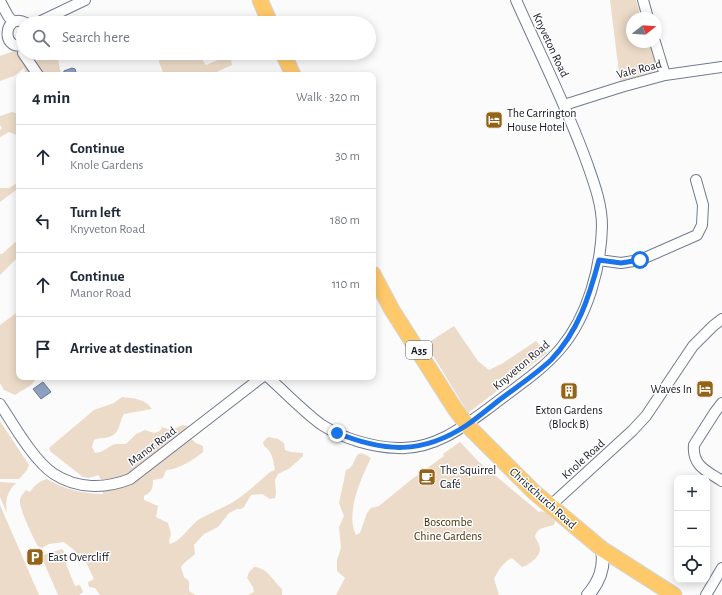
<!DOCTYPE html>
<html lang="en">
<head>
<meta charset="utf-8">
<style>
  :root { --surface:#fff; --page:#f6f6f7; --text:#1f2937; --muted:#747a83; --line:#e0e1e3 }
  body { margin:0; font-family:"Alegreya Sans",sans-serif; background:var(--page); color:var(--text) }
  .controls { position:absolute; right:12px; bottom:12px; display:grid; overflow:hidden; border-radius:8px; box-shadow:0 2px 10px #0003 }
  .controls button { width:36px; height:36px; display:grid; place-items:center; padding:0; border:0; border-bottom:1px solid var(--line); background:var(--surface); color:var(--text); font:20px sans-serif }
  .compass { position:absolute; left:626px; top:12px; width:36px; height:36px; border-radius:50%; background:var(--surface); box-shadow:0 2px 10px #0003; rotate:73deg }
  .stop { position:absolute; width:12px; height:12px; margin:-9px; border:3px solid #1a73e8; border-radius:50%; background:#fff }
  .stop.end { background:#1a73e8; border-color:#fff; box-shadow:0 1px 4px #0008 }
  .list { margin:0; padding:0; list-style:none }
  h2 { display:flex; justify-content:space-between; align-items:center; height:52px; margin:0; padding:0 16px; font-size:17px }
  h2 small { font-size:13px; font-weight:400; color:var(--muted) }
  .list li { display:grid; grid-template-columns:26px 1fr auto; gap:12px; align-items:center; box-sizing:border-box; height:64px; padding:0 16px; border-top:1px solid var(--line) }
  .list b { display:block; font-size:15px; white-space:nowrap }
  .list p { margin:0; font-size:13px; white-space:nowrap; color:var(--muted) }
  .list em { font-size:13px; font-style:normal; color:var(--muted) }
  .icon { flex:none; width:22px; height:22px; fill:none; stroke:currentColor; stroke-width:2; stroke-linecap:round; stroke-linejoin:round }
  .map { position:relative; flex:none; width:722px; height:595px; overflow:hidden }
  .search { position:absolute; background:var(--surface); box-shadow:0 2px 10px #0003; left:16px; top:16px; width:360px; height:44px; display:flex; align-items:center; gap:10px; box-sizing:border-box; padding:0 14px; border-radius:22px; color:var(--muted); font-size:15px }
  .panel { position:absolute; background:var(--surface); box-shadow:0 2px 10px #0003; left:16px; top:72px; width:360px; height:308px; border-radius:8px }
  .map>svg:first-child { display:block }
  .green { fill:#ecdbc8 }
  .water { fill:#8ea1c2; stroke:#697891 }
  .lines { fill:none; stroke-linecap:round; stroke-linejoin:round }
  .minor-casing { stroke:#717b8f; stroke-width:12 }
  .tertiary-casing { stroke:#717b8f; stroke-width:14 }
  .primary-casing { stroke:#d5d5d7; stroke-width:17 }
  .minor { stroke:#fff; stroke-width:10 }
  .tertiary { stroke:#fff; stroke-width:12 }
  .primary { stroke:#fec96a; stroke-width:15 }
  .route { stroke:#1a73e8; stroke-width:5 }
  .labels { text-anchor:middle; stroke-width:3; stroke-linejoin:round; paint-order:stroke }
  .shield { fill:#fff; stroke:#5a5d63; stroke-width:1 }
  .shield-label { font-size:11px; font-weight:bold; fill:#141820 }
  .street-label { font-size:12px; fill:#141820; stroke:#fff }
  .poi-label { font-size:12px; fill:#141820; stroke:#fff; text-anchor:start }
  .park-label { font-size:12px; fill:#4a2e06; stroke:#fff }
</style>
</head>
<body>
<div class="map">
<svg width="722" height="595" viewBox="0 0 722 595">
  <rect width="100%" height="100%" fill="#fbfbfb"/>
  <path class="green" d="M610 0H636L641 18H632V42H649L657 68 655 71 620 81Z
    M19 49 34 75H26L24 68 14 76 0 81V56Z
    M26 53H57L61 75H40Z
    M160 53H197L206 65 230 55 232 65 210 75H164L159 62Z
    M12 112 19 114V136L9 132 0 137V130L2 128 0 125V116Z
    M19 182V188L0 202V188H9Z
    M19 239V256L0 275V254H2Z
    M19 311V377H38L31 385 15 395 4 390 0 383V325Z
    M454 326 478 361 489 370 503 363 536 341 547 353 468 413 426 344Z
    M122 397C133 398 146 399 152 409L124 414C119 422 120 434 109 437 103 439 101 437 94 440L92 447 95 453C106 452 107 446 116 444 119 444 123 444 126 444L136 434 145 430 154 433 160 431 162 427 171 430 183 425 192 427 190 438 196 443 203 446V452C195 459 177 470 166 470L163 478 153 480C153 488 152 492 144 496V500L158 506 156 517 168 523 171 534 169 541 170 544C182 540 188 528 198 520 211 512 227 507 239 498 250 490 260 481 270 472L275 470C273 460 273 452 264 446L263 442 268 437 278 439 284 443 285 450 291 452 303 453V456L290 468 278 474 275 480 276 494 275 498 270 499 262 494 251 495 244 507 241 509H237L229 513 218 527 204 534 194 545 195 554C190 559 185 561 181 567L184 577 189 581V591L195 595H100L95 588 89 587 88 582 94 579 82 554 78 555 74 550 64 542 49 544 42 548 38 546C34 540 19 508 20 501 20 496 23 494 26 490L30 492C34 486 39 481 47 479 63 489 84 494 103 494L101 479 98 475 89 478 83 477 51 452 49 448 94 410 114 403Z
    M0 421 29 465 27 470 19 479H0Z
    M460 442 479 462 539 512 541 511 547 513 555 521 554 525C545 528 537 527 535 537 537 541 540 545 540 549 540 557 529 565 522 567L512 558C503 562 498 571 494 579L499 595H336L345 578 337 571V560L341 548 339 527 344 516 339 503 346 470C359 466 351 444 371 458 361 478 345 514 356 535L360 533 367 513 371 508 379 506 412 479 444 456 443 454Z
    M0 482 16 483C7 492 5 500 7 513L0 497Z
    M0 505 39 595H0Z
    M62 549 71 559 66 564 75 586 80 585 83 592 79 595H58L42 558 43 555Z
    M254 567C268 568 272 580 282 589V595H248L254 592 253 587 247 578 249 572Z"/>
  <path class="water" d="M72 68 75 69 76 72 75 74 63 75 64 71Z
    M43 382 51 392 41 399 33 389Z"/>
  <g class="lines">
    <defs>
      <path id="minor" d="M643 0 648 18
        M0 1 8 16 13 22
        M37 23 85 0
        M655 42 665 75
        M23 45C0 51 4 11 26 23
        M23 53 38 75
        M564 105 621 87 665 75 722 67
        M599 260 621 263 640 260 697 235 702 225 703 205 696 180
        M268 377C285 392 304 412 322 425 344 439 372 447 398 448 433 450 462 428 489 408 513 389 541 372 561 348 588 316 601 267 602 226 602 204 594 183 587 163 567 107 540 54 516 0
        M722 403 715 412 694 445C692 466 707 471 722 481
        M0 404C13 424 34 461 54 474 77 489 105 489 130 479L262 377
        M550 506 632 431 646 416 693 346 713 326 722 319
        M706 595 722 568"/>
      <path id="tertiary" d="M588 595C600 581 605 567 602 549"/>
      <path id="primary" d="M260 0 270 23
        M283 53 293 75
        M373 274 392 310 455 409 467 425 534 492 602 549 674 595"/>
    </defs>
    <use href="#minor" class="minor-casing"/>
    <use href="#tertiary" class="tertiary-casing"/>
    <use href="#primary" class="primary-casing"/>
    <use href="#minor" class="minor"/>
    <use href="#tertiary" class="tertiary"/>
    <use href="#primary" class="primary"/>
  </g>
  <g class="lines">
    <path class="route" d="M337 433C384 452 422 455 467 425 477 418 488 409 498 401 515 388 535 375 551 360 578 332 589 297 599 260L621 263 640 260"/>
  </g>
  <defs>
    <symbol id="hotel-square" viewBox="-11 -11 22 22"><rect x="-9" y="-9" width="18" height="18" rx="4" fill="#956216" stroke="#fff"/><path d="M-6-4.5h1.5V1H6V5H4.5V3h-9V5H-6ZM-4 0a1.8 1.8 0 1 1 3.6 0ZM.5 0V-2.5h3Q6-2.5 6 0Z" fill="#fff"/></symbol>
    <symbol id="building-square" viewBox="-11 -11 22 22"><rect x="-9" y="-9" width="18" height="18" rx="4" fill="#956216" stroke="#fff"/><path d="M-4-6H4V6H1V3H-1V6H-4ZM-2.5-4.3h1.7v1.8h-1.7ZM.8-4.3h1.7v1.8H.8ZM-2.5-1h1.7V.8h-1.7ZM.8-1h1.7V.8H.8Z" fill="#fff"/></symbol>
    <symbol id="cafe-square" viewBox="-11 -11 22 22"><rect x="-9" y="-9" width="18" height="18" rx="4" fill="#956216" stroke="#fff"/><path d="M-5.5-4.5H6V0H3Q3 3.5 0 3.5H-2.5Q-5.5 3.5-5.5 0ZM3-3.2v2h1.7v-2ZM-6 4.5H4V6H-6Z" fill="#fff"/></symbol>
    <symbol id="parking-square" viewBox="-11 -11 22 22"><rect x="-9" y="-9" width="18" height="18" rx="4" fill="#956216" stroke="#fff"/><path d="M-3.5-5.5H1a3.5 3.5 0 0 1 0 7H-1V5.5H-3.5ZM-1-3.4V-.6H.8a1.4 1.4 0 0 0 0-2.8Z" fill="#fff"/></symbol>
  </defs>
  <g fill-rule="evenodd">
    <use href="#hotel-square" x="484" y="110" width="20" height="20"/>
    <use href="#hotel-square" x="695" y="379" width="20" height="20"/>
    <use href="#building-square" x="559" y="381" width="20" height="20"/>
    <use href="#cafe-square" x="417" y="467" width="20" height="20"/>
    <use href="#parking-square" x="25" y="547" width="20" height="20"/>
  </g>
  <g class="labels">
    <rect class="shield" x="406" y="341" width="26" height="18" rx="3"/>
    <g class="shield-label">
      <text x="419" y="354">A35</text>
    </g>
    <g class="street-label">
      <text transform="translate(551 45) rotate(65)" y="4">Knyveton Road</text>
      <text transform="translate(639 69) rotate(-14)" y="4">Vale Road</text>
      <text transform="translate(521 365) rotate(-40)" y="4">Knyveton Road</text>
      <text transform="translate(152 446) rotate(-37)" y="4">Manor Road</text>
      <text transform="translate(583 459) rotate(-42)" y="4">Knole Road</text>
      <text transform="translate(543 498) rotate(42)" y="4">Christchurch Road</text>
    </g>
    <g class="poi-label">
      <text x="507" y="117">The Carrington<tspan x="507" dy="14">House Hotel</tspan></text>
      <text x="692" y="393" text-anchor="end">Waves In</text>
      <text x="569" y="414" text-anchor="middle">Exton Gardens<tspan x="569" dy="14">(Block B)</tspan></text>
      <text x="440" y="474">The Squirrel<tspan x="440" dy="14">Café</tspan></text>
      <text x="48" y="561">East Overcliff</text>
    </g>
    <g class="park-label">
      <text x="448" y="526">Boscombe<tspan x="448" dy="14">Chine Gardens</tspan></text>
    </g>
  </g>
</svg>
<div class="controls">
<button>+</button>
<button>−</button>
<button><svg class="icon" aria-label="locate" viewBox="0 0 24 24"><circle cx="12" cy="12" r="6"/><path d="M12 2v4M12 18v4M2 12h4M18 12h4"/></svg></button>
</div>
<svg class="compass" viewBox="-18 -18 36 36"><path d="M0-13l5 13h-10z" fill="#e53935"/><path d="M0 13l5-13h-10z" fill="#747a83"/></svg>
<div class="stop" style="left:640px;top:260px"></div>
<div class="stop end" style="left:337px;top:433px"></div>
<div class="search"><svg class="icon" aria-label="search" viewBox="0 0 24 24"><circle cx="10" cy="10" r="6"/><path d="M15 15l6 6"/></svg>Search here</div>
<section class="panel">
<h2>4 min<small>Walk · 320 m</small></h2>
<ul class="list">
<li><svg class="icon" aria-label="ahead" viewBox="0 0 24 24"><path d="M12 20V5M6 11l6-6 6 6"/></svg><div><b>Continue</b><p>Knole Gardens</p></div><em>30 m</em></li>
<li><svg class="icon" aria-label="left" viewBox="0 0 24 24"><path d="M17 20v-9H6M10 6l-5 5 5 5"/></svg><div><b>Turn left</b><p>Knyveton Road</p></div><em>180 m</em></li>
<li><svg class="icon" aria-label="ahead" viewBox="0 0 24 24"><path d="M12 20V5M6 11l6-6 6 6"/></svg><div><b>Continue</b><p>Manor Road</p></div><em>110 m</em></li>
<li><svg class="icon" aria-label="arrive" viewBox="0 0 24 24"><path d="M6 21V4h12l-3 4 3 4H6"/></svg><div><b>Arrive at destination</b></div></li>
</ul>
</section>
</div>
</body>
</html>
